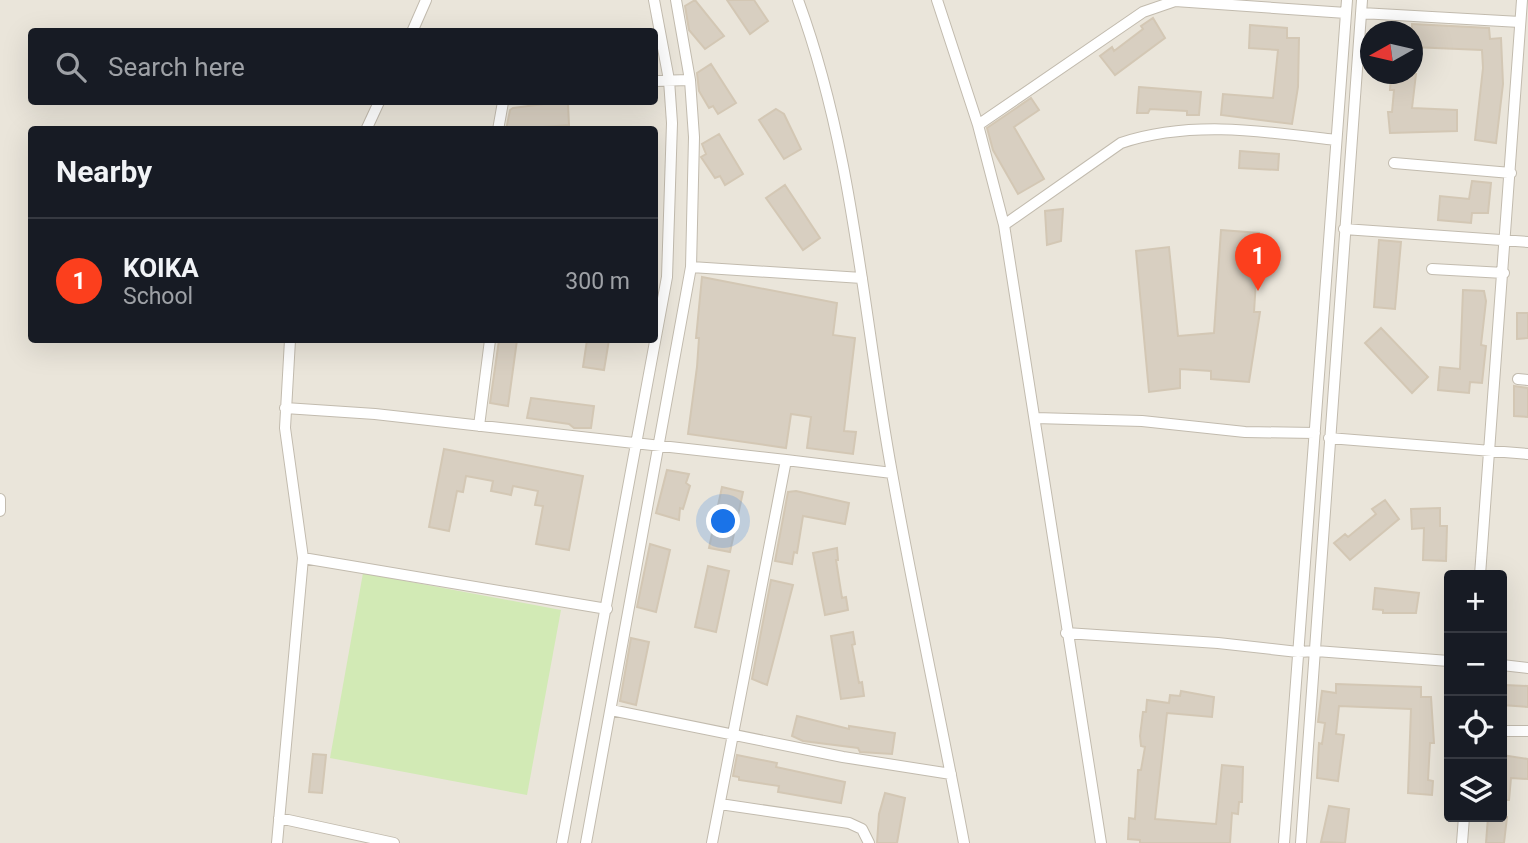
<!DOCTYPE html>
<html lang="en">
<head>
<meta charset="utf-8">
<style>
  :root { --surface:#171b24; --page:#242831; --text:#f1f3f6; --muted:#9ea1a6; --line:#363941; --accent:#fc3f1d }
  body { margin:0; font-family:Roboto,sans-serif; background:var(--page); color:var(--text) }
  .controls { position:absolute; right:21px; bottom:21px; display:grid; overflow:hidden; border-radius:7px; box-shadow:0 7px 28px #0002 }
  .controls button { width:63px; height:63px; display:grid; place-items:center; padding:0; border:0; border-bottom:2px solid var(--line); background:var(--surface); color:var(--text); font:35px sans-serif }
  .compass { position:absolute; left:1360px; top:21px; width:63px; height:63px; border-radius:50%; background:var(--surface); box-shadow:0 7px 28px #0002; rotate:262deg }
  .you { position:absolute; left:724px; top:522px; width:24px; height:24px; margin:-18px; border:5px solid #fff; border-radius:50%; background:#1a73e8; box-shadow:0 0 0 10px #1a73e833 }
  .badge { display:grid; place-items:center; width:46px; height:46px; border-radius:50%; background:var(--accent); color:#fff; font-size:23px; font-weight:700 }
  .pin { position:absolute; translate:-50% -58px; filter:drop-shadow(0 2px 4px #0008) }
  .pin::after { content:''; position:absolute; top:37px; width:24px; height:21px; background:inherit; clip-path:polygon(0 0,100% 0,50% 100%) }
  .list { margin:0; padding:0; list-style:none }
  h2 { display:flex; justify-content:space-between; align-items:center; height:91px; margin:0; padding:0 28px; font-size:30px }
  h2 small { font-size:23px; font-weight:400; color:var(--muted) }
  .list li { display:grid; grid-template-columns:46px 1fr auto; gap:21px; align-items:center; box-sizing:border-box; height:126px; padding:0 28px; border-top:2px solid var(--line) }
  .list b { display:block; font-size:26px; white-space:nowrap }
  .list p { margin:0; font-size:23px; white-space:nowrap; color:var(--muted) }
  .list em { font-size:23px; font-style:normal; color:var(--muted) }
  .icon { flex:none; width:38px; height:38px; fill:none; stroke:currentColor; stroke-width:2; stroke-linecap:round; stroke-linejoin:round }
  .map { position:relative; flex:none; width:1528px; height:843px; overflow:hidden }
  .search { position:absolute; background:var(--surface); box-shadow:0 7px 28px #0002; left:28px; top:28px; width:630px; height:77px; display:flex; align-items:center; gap:18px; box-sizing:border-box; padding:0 24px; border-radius:7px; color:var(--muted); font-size:26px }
  .panel { position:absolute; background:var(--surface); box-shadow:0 7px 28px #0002; left:28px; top:126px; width:630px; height:217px; border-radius:7px }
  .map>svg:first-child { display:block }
  .residential { fill:#eae5da; fill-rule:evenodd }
  .green { fill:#d2eab5 }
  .building { fill:#d8cfc1; stroke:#d3c7b4; stroke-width:2 }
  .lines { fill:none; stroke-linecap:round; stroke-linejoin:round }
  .minor-casing { stroke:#c2bbae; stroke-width:12 }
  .minor { stroke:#fff; stroke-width:10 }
</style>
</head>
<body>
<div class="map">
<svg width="1528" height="843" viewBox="0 0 1528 843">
  <rect width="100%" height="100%" fill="#f6f3ec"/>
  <path class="residential" d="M0 0H1528V843H0ZM32 32H654V102H32ZM1370 32H1412V74H1370ZM32 130H654V340H32ZM1449 575H1502V817H1449Z"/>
  <path class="green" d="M363 573 561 610 527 795 330 758Z"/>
  <path class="building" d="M695 0 724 36 705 49 689 30 685 6Z
    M727 0H754L768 21 750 34Z
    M1153 18 1165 38 1115 75 1100 56 1112 47 1114 51 1143 29 1141 26Z
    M1412 24 1489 28 1490 39 1501 38 1503 84 1496 143 1475 140 1483 68 1482 50 1412 47Z
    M1250 25 1287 28V38H1299L1298 87 1292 124 1221 115 1223 94 1273 98 1278 50 1249 48Z
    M711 64 736 103 718 114 713 106 709 108 699 91 697 73Z
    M1395 74H1416L1412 108 1457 110V131L1390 133 1388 112H1392L1394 90H1390L1391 77 1395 78Z
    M1139 87 1201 92 1199 115H1187V111L1150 109 1148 113H1137Z
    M1031 98 1039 110 1014 127 1044 179 1018 194 993 150 987 128Z
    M559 102 568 104 569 125 506 130 510 110 513 108Z
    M776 109 784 114 801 149 784 159 759 120Z
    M719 134 743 174 725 185 720 176 715 178 701 157 706 154 702 144Z
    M1240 151 1279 154 1278 170 1239 168Z
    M1472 181 1491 183 1488 213H1472L1471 223 1438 220 1440 196 1469 199Z
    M785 185 820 238 803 250 766 198Z
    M1063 209 1061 241 1047 245 1045 211Z
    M1221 230 1259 233 1254 312H1260L1249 382 1211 379V371L1180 369V388L1149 392 1136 251 1169 247 1178 336 1214 333Z
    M1379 240 1401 242 1395 309 1374 307Z
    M702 277 837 303 833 335 855 338 844 431 856 432 853 454 807 448 811 417 791 414 786 448 688 434 697 367 699 338H696Z
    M1463 290 1484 291 1486 301 1481 345 1486 346 1482 383 1470 382 1469 393 1438 390 1440 367 1460 369Z
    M1517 313H1528V338L1517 339Z
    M1381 328 1428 377 1412 393 1365 343Z
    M499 340H517L508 406 490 403Z
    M587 340H609L604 370 583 367Z
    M1514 386 1528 388V417L1514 416Z
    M531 398 594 406 591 428H574L569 424 527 418Z
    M444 449 583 476 569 550 536 544 543 506 535 505 538 491 513 486 511 495 491 491 493 481 466 476 463 492 457 491 449 531 429 527Z
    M667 470 689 474 686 483 690 486 683 509 680 508 679 520 656 513Z
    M722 487 743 492 730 552 709 548Z
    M796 491 849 503 845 524 803 516 797 553 794 552 792 564 775 561 788 492Z
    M1385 500 1399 519 1350 560 1334 543 1345 534 1348 537 1376 514 1372 509Z
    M1440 508V526H1447L1446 561 1423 560 1424 528 1412 529 1411 509Z
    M650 544 670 550 656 612 637 607Z
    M837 548 838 560H836L842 598 846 597 848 610 825 615 813 553Z
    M708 566 729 571 716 632 695 627Z
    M771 580 793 585 767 685 752 679Z
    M1375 588 1419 593 1416 613H1383V610L1373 609Z
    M853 632 855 644 852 645 859 683 862 682 864 696 841 699 831 636Z
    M631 638 649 642 636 705 620 701Z
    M1336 684 1421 687V697H1431L1434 743H1430L1428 780 1433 781 1432 795 1408 793 1411 709 1339 706 1336 734 1344 735 1338 781 1317 778 1319 743 1322 744 1325 723 1318 722 1322 691 1336 693Z
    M1505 685 1528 686V707L1502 705Z
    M1181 691 1214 697 1212 717 1167 713 1155 819 1216 824 1222 765 1243 767 1242 802H1239L1238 814 1232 813 1230 843H1140V840L1128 839 1129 818 1135 819 1138 770H1141L1145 747 1141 746 1140 736 1143 712H1146L1147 700 1169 703 1170 695 1180 696Z
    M797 716 849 729V726L895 733 892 754 860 752 858 748 803 741 792 736Z
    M313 754 326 755 322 793 309 792Z
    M737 755 777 763 776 767 845 782 841 803 778 792 779 786 739 780V777L733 776Z
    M1502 755 1528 759V779L1511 778 1509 800H1502Z
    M885 793 905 798 897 843H877L879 814Z
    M1329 806 1349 809 1345 843 1321 842Z
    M1488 817H1507L1504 843H1486Z"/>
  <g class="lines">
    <defs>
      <path id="minor" d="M798 0C854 152 863 315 892 473 914 597 941 720 964 843
        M937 0 978 125 1004 225 1101 843
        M1361 13 1520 22
        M412 32 426 0
        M654 81 690 80
        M978 125 1143 12 1175 1 1346 13
        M366 130 379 102
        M498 130 503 102
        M1394 163 1511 173
        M1004 225 1121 143C1190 120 1263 131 1335 140
        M1344 229 1528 242
        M691 267 862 278
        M1432 269 1504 273
        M1518 379 1528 380
        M285 408 375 414 786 460 712 843
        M1035 418 1142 421 1245 432 1315 433
        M479 426 490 340
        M1329 438 1528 454
        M786 460 892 473
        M0 499V511
        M303 558 607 609
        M1480 575 1522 0
        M1066 633 1218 643 1298 652 1316 651 1449 661
        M1502 665 1528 668
        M611 710 843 757 951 774
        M1507 731H1528
        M720 804 849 823 862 829 869 843
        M279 818 394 843
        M277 843 303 558 285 428 290 340
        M562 843 667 277 672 123 669 80 654 0
        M586 843 691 267 694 137 690 80 676 0
        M1284 843 1347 0
        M1301 843 1362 0
        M1462 843 1464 817"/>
    </defs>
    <use href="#minor" class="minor-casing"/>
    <use href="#minor" class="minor"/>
  </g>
</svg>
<div class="controls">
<button>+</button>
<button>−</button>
<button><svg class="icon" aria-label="locate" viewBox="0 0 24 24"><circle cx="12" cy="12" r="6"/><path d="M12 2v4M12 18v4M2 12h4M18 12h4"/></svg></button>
<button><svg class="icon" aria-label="layers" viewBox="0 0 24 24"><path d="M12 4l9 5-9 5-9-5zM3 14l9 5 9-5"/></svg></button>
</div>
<svg class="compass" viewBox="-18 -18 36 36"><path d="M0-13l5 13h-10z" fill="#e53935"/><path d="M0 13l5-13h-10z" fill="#9ea1a6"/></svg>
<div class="you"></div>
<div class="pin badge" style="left:1258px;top:291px">1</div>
<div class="search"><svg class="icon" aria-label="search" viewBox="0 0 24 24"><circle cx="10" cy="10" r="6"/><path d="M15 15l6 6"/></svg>Search here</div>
<section class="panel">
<h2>Nearby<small></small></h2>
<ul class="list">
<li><span class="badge">1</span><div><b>KOIKA</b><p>School</p></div><em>300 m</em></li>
</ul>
</section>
</div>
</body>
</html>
